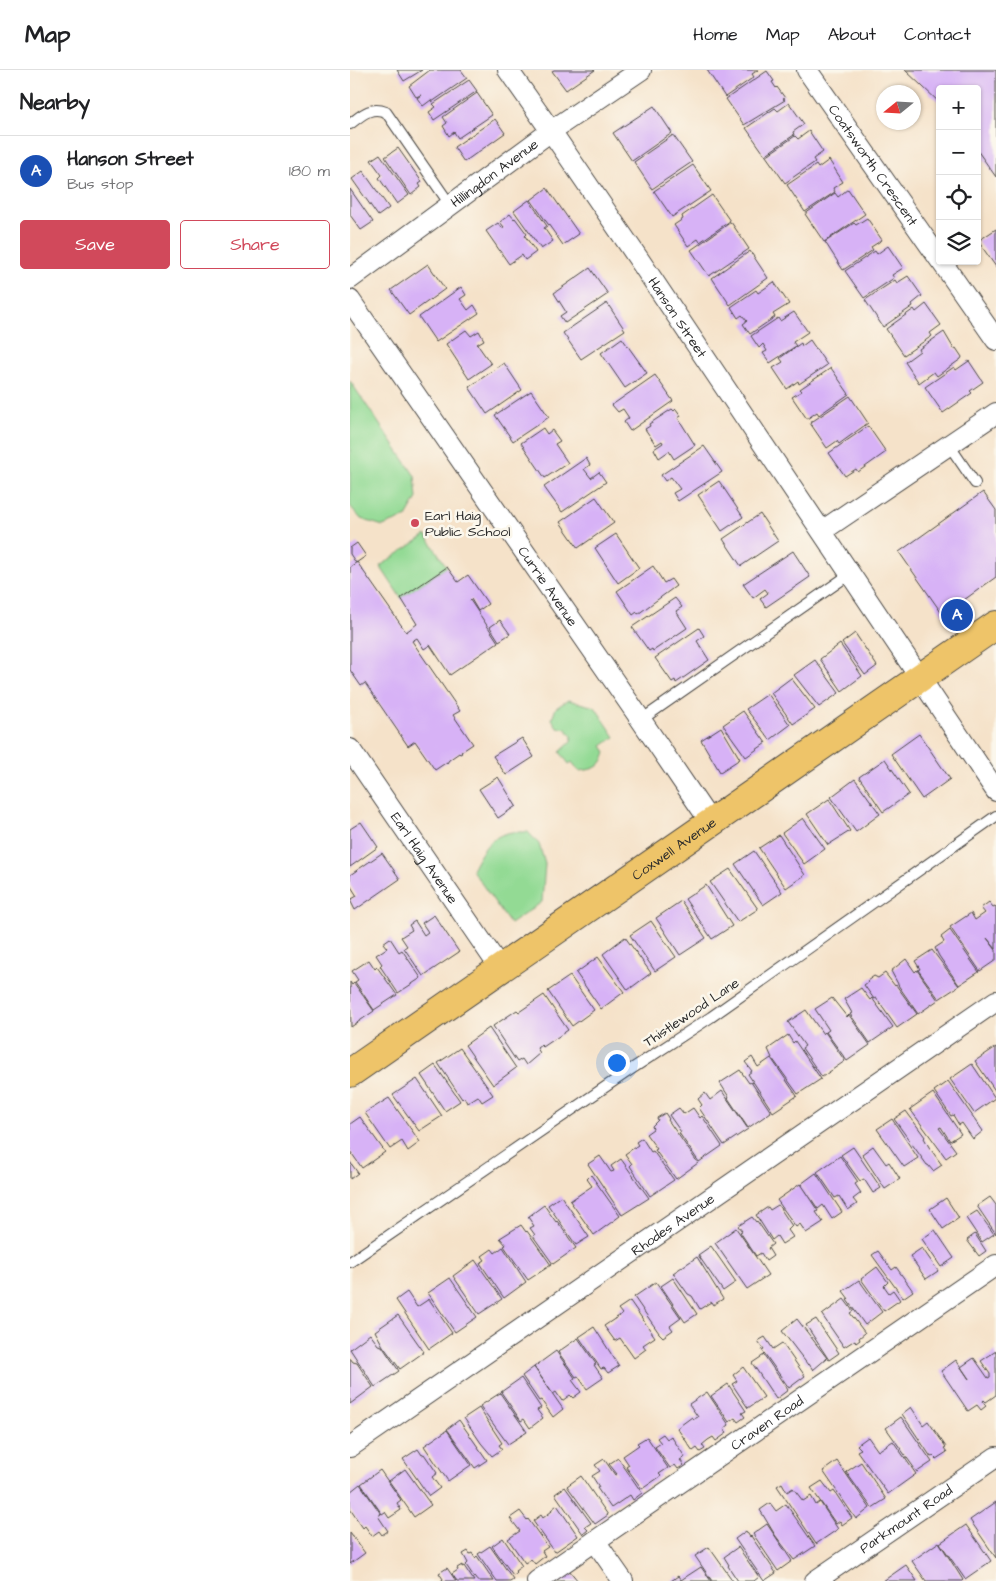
<!DOCTYPE html>
<html lang="en">
<head>
<meta charset="utf-8">
<style>
  :root { --surface:#fff; --page:#f2f2f2; --text:#202124; --muted:#757577; --line:#e0e0e0; --accent:#d1495b }
  body { margin:0; font-family:"Architects Daughter",sans-serif; background:var(--page); color:var(--text) }
  .controls { position:absolute; right:15px; top:15px; display:grid; overflow:hidden; border-radius:5px; box-shadow:0 1px 4px #0004 }
  .controls button { width:45px; height:45px; display:grid; place-items:center; padding:0; border:0; border-bottom:1px solid var(--line); background:var(--surface); color:var(--text); font:25px sans-serif }
  .compass { position:absolute; left:526px; top:15px; width:45px; height:45px; border-radius:50%; background:var(--surface); box-shadow:0 1px 4px #0004; rotate:252deg }
  .you { position:absolute; left:266px; top:992px; width:18px; height:18px; margin:-12px; border:4px solid #fff; border-radius:50%; background:#1a73e8; box-shadow:0 0 0 8px #1a73e833 }
  .badge { display:grid; place-items:center; width:32px; height:32px; border-radius:50%; background:var(--accent); color:#fff; font-size:16px; font-weight:700 }
  .pin { position:absolute; translate:-50% -50%; border:2px solid #fff; box-shadow:0 1px 5px #0006 }
  .list { margin:0; padding:0; list-style:none }
  h2 { display:flex; justify-content:space-between; align-items:center; height:65px; margin:0; padding:0 20px; font-size:21px }
  h2 small { font-size:16px; font-weight:400; color:var(--muted) }
  .list li { display:grid; grid-template-columns:32px 1fr auto; gap:15px; align-items:center; box-sizing:border-box; height:70px; padding:0 20px; border-top:1px solid var(--line) }
  .list b { display:block; font-size:19px; white-space:nowrap }
  .list p { margin:0; font-size:16px; white-space:nowrap; color:var(--muted) }
  .list em { font-size:16px; font-style:normal; color:var(--muted) }
  .actions { display:flex; gap:10px; padding:15px 20px }
  .actions a { flex:1; padding:11px 0; border:1px solid var(--accent); border-radius:5px; text-align:center; font-size:18px; color:var(--accent) }
  .actions .main { background:var(--accent); color:#fff }
  .icon { flex:none; width:28px; height:28px; fill:none; stroke:currentColor; stroke-width:2; stroke-linecap:round; stroke-linejoin:round }
  .map { position:relative; flex:none; width:646px; height:1511px; overflow:hidden }
  header { display:flex; align-items:center; gap:30px; box-sizing:border-box; height:70px; padding:0 25px; background:var(--surface); border-bottom:1px solid var(--line) }
  header strong { font-size:24px }
  nav { display:flex; gap:28px; margin-inline-start:auto; font-size:18px }
  main { display:flex }
  aside { flex:1; background:var(--surface) }
  .map>svg:first-child { display:block }
  .green { fill:#93da94; stroke:#5f8260 }
  .building { fill:#d7b2f6 }
  .lines { fill:none; stroke-linecap:round; stroke-linejoin:round }
  .lane-casing { stroke:#494643; stroke-width:12 }
  .street-casing { stroke:#494643; stroke-width:22 }
  .primary-casing { stroke:#494643; stroke-width:30 }
  .lane { stroke:#fff; stroke-width:10 }
  .street { stroke:#fff; stroke-width:20 }
  .primary { stroke:#eec469; stroke-width:28 }
  .poi-dot { fill:#d1495b; stroke:#fbf7ec; stroke-width:2 }
  .labels { text-anchor:middle; stroke-width:5; stroke-linejoin:round; paint-order:stroke }
  .street-label { font-size:14px; fill:#2b2b2b; stroke:#fbf7ec }
  .poi-label { font-size:14px; fill:#2b2b2b; stroke:#fbf7ec; text-anchor:start }
</style>
</head>
<body>
<header>
<strong>Map</strong>
<nav><a>Home</a><a>Map</a><a>About</a><a>Contact</a></nav>
</header>
<main>
<aside>
<h2>Nearby<small></small></h2>
<ul class="list">
<li><span class="badge" style="background:#1a4fb4">A</span><div><b>Hanson Street</b><p>Bus stop</p></div><em>180 m</em></li>
</ul>
<div class="actions"><a class="main">Save</a><a>Share</a></div>
</aside>
<div class="map">
<svg width="646" height="1511" viewBox="0 0 646 1511">
  <rect width="100%" height="100%" fill="#fbf7ec"/>
  <filter id="ink" filterUnits="userSpaceOnUse"><feTurbulence type="fractalNoise" baseFrequency=".02" numOctaves="2"/><feDisplacementMap in="SourceGraphic" scale="10" xChannelSelector="R" yChannelSelector="G"/><feConvolveMatrix kernelMatrix="1 2 1 2 8 2 1 2 1" color-interpolation-filters="sRGB"/></filter>
  <filter id="wash" filterUnits="userSpaceOnUse"><feTurbulence type="fractalNoise" baseFrequency=".0096" numOctaves="4" result="noise"/><feDisplacementMap in="SourceGraphic" scale="20" xChannelSelector="R" yChannelSelector="G"/><feGaussianBlur stdDeviation="1.12" result="paint"/><feColorMatrix in="noise" values="0 0 0 0 0 0 0 0 0 0 0 0 0 0 0 0 0 1.4 0 .05"/><feComposite in="paint" operator="in"/></filter>
  <g filter="url(#wash)">
    <rect width="100%" height="100%" fill="#f5e2c9"/>
    <path class="green" d="M0 311 65 406 67 428 56 447 33 456 11 449 0 436Z
      M76 465 97 497 51 528 30 496Z
      M218 630 245 637 265 667 252 676 256 682C251 698 245 699 229 701L222 692 219 694 210 682 221 672 222 666 216 659 207 657 202 649 206 638Z
      M162 762H178L189 774 195 794 192 832 160 854 122 800C132 781 139 766 162 762Z"/>
    <g id="blocks">
      <path class="building" d="M47 0H72L54 11Z
        M80 0H111L117 8 82 32 81 30 73 36 67 28 71 25 66 27 59 16Z
        M204 0H245L216 20 202 1Z
        M357 0H408L402 4 404 7 375 27Z
        M555 0H646V107L627 80V19H590V33Z
        M417 1 424 11 422 12 426 18 427 17 435 28 433 29 435 30 394 55 376 29Z
        M119 10 127 21 84 50 79 42 86 37 83 34Z
        M127 23 142 45 108 68 104 62 99 66 93 56 97 53 93 47Z
        M439 33 454 54 443 62 444 65 415 85 396 58 425 38 428 41Z
        M304 36 322 63 282 91 263 63Z
        M145 49 155 63 114 92 104 77Z
        M459 61 473 82 463 89 465 92 435 113 416 86 445 66 448 69Z
        M323 65 342 92 302 119 284 92Z
        M48 78 72 112 69 114 71 117 61 125 35 87Z
        M30 84 59 125 47 134 29 108 32 105 21 90Z
        M479 90 493 112 483 118 485 122 455 142 437 115 466 95 468 98Z
        M343 95 361 121 322 147 304 121Z
        M13 101 39 138 28 146 2 109Z
        M197 118 229 164 213 175 181 130Z
        M0 119 23 152 11 160 0 145Z
        M498 119 515 144 474 172 455 144 485 123 488 127Z
        M362 125 380 151 350 172 348 169 338 176 324 155 333 149 332 146Z
        M179 130 197 156 194 158 203 171 191 179 164 141Z
        M160 144 164 149 165 148 177 164 175 166 186 182 175 190 172 185 159 194 136 161 148 153 152 158 154 157 150 152Z
        M517 148 532 170 521 177 523 180 493 200 475 172 504 153 506 155Z
        M381 152 399 179 359 206 341 180Z
        M646 159V197L628 171Z
        M538 176 553 198 542 205 544 208 514 228 495 201 525 181 527 184Z
        M400 181 418 208 380 235 362 208Z
        M78 194 95 219 59 245 41 220Z
        M240 198 258 224 215 253 210 246 216 242 204 223Z
        M558 206 572 226 562 234 563 236 533 257 515 230 545 210 547 213Z
        M424 212 439 234 423 244 425 247 400 264 393 254 397 251 392 245 388 248 381 237 406 220 408 223Z
        M111 217 116 225 110 229 118 240 124 235 129 243 86 272 69 247Z
        M257 233 275 260 231 289 213 263Z
        M576 234 591 255 580 263 582 266 554 285 536 259 564 239 566 242Z
        M444 242 458 262 443 272 446 276 420 293 413 283 417 281 413 274 409 278 401 266 428 248 430 251Z
        M116 260 121 266 129 261 134 270 127 274 141 294 119 309 96 274Z
        M594 262 604 279 606 278 612 287 611 289 587 306 584 302 569 313 555 292 570 281 569 279Z
        M272 268 297 303 275 318 251 283Z
        M460 270 477 295 449 314 448 311 437 319 423 298 433 292 430 288 451 273 452 276Z
        M619 291 633 312 620 321 622 323 593 343 575 317 604 297 606 300Z
        M154 293 172 320 137 344 119 317Z
        M481 298 499 324 469 345 467 342 457 349 442 327 452 321 450 319Z
        M305 305 323 331 280 361 274 352 279 348 273 339 268 342 262 335Z
        M181 321 199 347 163 371 145 345Z
        M500 326 518 353 489 374 487 371 477 378 460 353Z
        M322 339 324 341 326 339 331 346 328 348 345 375 324 389 319 381 309 388 304 379 313 373 312 371 306 375 295 359 300 356 299 354Z
        M518 356 536 382 508 402 506 399 495 406 479 383Z
        M193 358 197 364 202 360 210 371 205 374 218 393 195 408 171 373Z
        M354 376 372 402 328 431 323 423 330 419 321 407 315 411 311 405Z
        M236 388 240 395 234 399 241 408 249 402 256 412 212 442 194 417Z
        M369 411 393 447 372 461 348 425Z
        M633 422 646 440V507L593 545 549 482Z
        M246 427 264 453 228 478 210 452Z
        M410 444 428 471 391 496 373 469Z
        M266 464 289 498 268 513 245 478Z
        M7 473 16 486 6 493 0 484V478Z
        M443 481 460 507 416 537 410 529 418 523 415 519 403 528 393 514Z
        M7 492 56 562 67 554 51 528 97 497 108 512 118 505 138 534 128 541 121 529 120 530 148 572 100 605 80 575 74 579 67 568 62 571 110 641 103 645 123 674 111 682 112 683 110 684 109 683 99 690 97 693V692L85 700 65 671 58 676 15 613 11 616 0 600V497Z
        M303 496 314 513 321 509 326 516 288 544 287 542 283 545 267 521Z
        M325 528 332 537 326 541 337 558 303 581 302 579 299 581 282 557Z
        M150 550 160 564 149 571 140 557Z
        M349 558 354 566 347 571 359 590 326 613 325 610 322 612 305 588Z
        M505 563 527 596 515 605 492 573Z
        M490 574 512 606 492 621 470 589Z
        M465 590 489 623 469 637 444 605Z
        M441 608 465 639 443 654 421 623Z
        M418 624 440 655 420 670 396 639Z
        M393 641 416 673 396 687 373 655Z
        M371 657 390 689 370 702 351 670Z
        M569 664 600 709 572 729 541 684Z
        M172 668 184 687 156 705 143 686Z
        M535 689 559 724 533 742 509 707Z
        M148 707 166 736 148 748 129 719Z
        M505 709 530 744 506 762 481 727Z
        M479 729 500 761 478 775 457 744Z
        M453 748 475 779 454 794 432 763Z
        M11 752 28 777 0 797V759Z
        M429 765 455 805 436 818 409 778Z
        M404 781 432 822 413 835 385 794Z
        M32 783 50 809 5 840 0 830 7 826 0 815V805Z
        M380 799 408 839 388 852 360 812Z
        M356 815 382 856 362 869 335 829Z
        M331 831 356 868 330 885 306 848Z
        M639 832 643 837 645 836 646 837V879L637 868 646 880V890L630 901 600 857 621 843 625 850 635 843 631 838Z
        M84 845 109 882 73 906 54 878 57 876 51 867 62 860 59 855 65 851 74 865 78 862 72 853Z
        M301 851 326 887 305 901 280 865Z
        M600 860 629 902 609 915 589 886 585 878 594 872 591 867Z
        M275 867 301 903 278 920 253 884Z
        M40 868 49 882 52 880 71 908 48 923 30 896 32 894 26 885 37 878 33 873Z
        M582 880 609 916 589 929 568 900 570 899 565 891Z
        M248 887 274 922 251 939 226 903Z
        M556 889 565 902 567 900 588 930 568 944 548 915V914L541 901Z
        M19 890 25 899 27 897 47 925 24 940 5 912 8 910 2 901Z
        M535 903 545 916 546 915 567 944 547 958 526 928 524 929 514 915 518 912 517 911 524 906 528 908Z
        M220 906 244 940 222 956 198 921Z
        M0 912 2 915 4 913 24 941 1 957Z
        M511 918 520 930 522 928 543 957 520 973 500 944 502 943 494 929Z
        M194 925 218 960 193 977 191 975 187 978 190 983 176 995 172 989 167 992 143 956 167 940 169 942Z
        M482 928 497 947 499 945 520 975 497 991 476 962 479 960 465 939Z
        M456 940 473 964 475 962 495 991 472 1007 452 978 455 976 438 952Z
        M139 958 166 998 143 1015 115 975Z
        M438 965 443 973 445 971 471 1009 448 1024 422 988 418 979Z
        M646 977V1022L625 991Z
        M110 978 143 1025 132 1032 128 1026 117 1033 114 1027 112 1029 88 993Z
        M402 987 408 997 421 988 447 1026 423 1042 398 1004 402 1001 395 992Z
        M622 994 645 1028 624 1043 600 1009Z
        M85 995 110 1031 95 1041 71 1005Z
        M390 1000 399 1013 401 1012 421 1042 398 1058 378 1028 379 1027 370 1013Z
        M67 1009 92 1046 69 1061 43 1025Z
        M598 1011 633 1061 623 1069 612 1053 609 1055 603 1045 601 1046 584 1021Z
        M372 1021 398 1059 374 1075 349 1038 352 1035 348 1029 355 1023 360 1030Z
        M583 1023 611 1064 600 1071 591 1057 589 1058 606 1081 596 1088 560 1039Z
        M39 1028 70 1072 58 1081 52 1071 40 1079 15 1043Z
        M329 1038 334 1044 343 1038 350 1048 352 1046 372 1076 349 1092 329 1063 331 1062 319 1045Z
        M556 1041 575 1067 574 1068 579 1077 592 1095 583 1101 578 1095H577L544 1049Z
        M315 1043 319 1049 318 1050 348 1093 326 1109 305 1080 307 1079 296 1064 303 1059 302 1056 308 1050 307 1048Z
        M10 1047 35 1082 12 1098 0 1081V1054Z
        M542 1049 568 1088 554 1097 527 1059Z
        M292 1068 301 1082 303 1081 324 1110 300 1126 280 1096 282 1094 275 1084 288 1075 286 1072Z
        M523 1076 536 1094 539 1092 550 1109 535 1119 512 1084Z
        M503 1077 531 1118 523 1123 514 1109 510 1111 491 1085Z
        M250 1086 261 1102 264 1101 261 1096 271 1089 299 1128 272 1145 238 1094Z
        M490 1086 508 1112 505 1114 511 1123 503 1129 507 1134 498 1140 489 1126 485 1128 467 1102Z
        M0 1092 8 1103 0 1109Z
        M466 1103 492 1142 482 1149 473 1135 468 1139 451 1114Z
        M241 1105 270 1146 244 1165 220 1131 242 1116 237 1109Z
        M450 1114 468 1141 466 1142 473 1152 456 1163 450 1154 446 1157 427 1130Z
        M211 1126 239 1167 226 1175 198 1135Z
        M640 1127 646 1135V1164L627 1136Z
        M596 1128 609 1148 593 1159 580 1139Z
        M194 1135 206 1152 207 1151 226 1178 203 1194 183 1166 185 1165 180 1158 184 1156 178 1147Z
        M428 1135 442 1156 438 1160 443 1167 432 1174 427 1166 422 1170 406 1145 418 1137 420 1140Z
        M627 1141 644 1164 632 1172 616 1148Z
        M402 1147 406 1152 407 1151 423 1174 418 1178 423 1186 416 1191 411 1183 406 1186 390 1162 392 1161 388 1156Z
        M171 1155 176 1162 177 1161 201 1195 178 1210 154 1176 156 1175 150 1168Z
        M386 1158 418 1205 397 1219 365 1173Z
        M585 1160 604 1188 591 1197 572 1169Z
        M625 1164 636 1181 629 1186 617 1170Z
        M361 1176 386 1212 373 1221 348 1185Z
        M153 1177 176 1212 154 1228 130 1193 135 1190 132 1186 142 1179 145 1183Z
        M572 1178 588 1201 576 1209 560 1186Z
        M528 1181 542 1200 546 1197 563 1221 553 1228 522 1185Z
        M347 1187 373 1229 363 1235 361 1232 350 1239 342 1226 338 1224 323 1203Z
        M125 1190 152 1229 129 1244 103 1206Z
        M527 1197 538 1212 534 1216 539 1223 543 1220 550 1230 534 1241 511 1209Z
        M100 1208 127 1247 105 1262 78 1223Z
        M323 1208 347 1244 335 1252 311 1216Z
        M509 1210 532 1242 515 1255 497 1230 499 1229 493 1221Z
        M306 1212 331 1248 320 1256 323 1260 313 1267 309 1263 284 1227Z
        M57 1222 67 1237 79 1229 102 1263 79 1279 46 1230Z
        M494 1229 503 1241 500 1243 515 1263 509 1268 510 1270 506 1273 505 1270 494 1277 472 1245Z
        M280 1231 305 1267 293 1275 296 1279 284 1288 270 1268 265 1271 254 1256 272 1244 268 1239Z
        M48 1245 74 1282 50 1299 33 1276 25 1261Z
        M447 1249 477 1288 463 1300 459 1294 458 1295 432 1261Z
        M466 1249 489 1283 479 1290 456 1255Z
        M244 1257 269 1296 258 1303 254 1298 251 1299 229 1267Z
        M20 1264 28 1275 32 1276 49 1301 25 1317 0 1279Z
        M415 1267 423 1279 432 1273 455 1306 439 1318 412 1280 414 1279 408 1271Z
        M228 1268 246 1294 244 1295 253 1308 237 1319 228 1306 226 1307 208 1282Z
        M206 1281 225 1308 222 1310 231 1322 223 1328 220 1325 212 1331 206 1322 203 1324 184 1297Z
        M646 1281V1325L636 1332 634 1330 633 1331 636 1336 631 1340 627 1335 618 1341 591 1301 606 1290 619 1309 611 1297 624 1288 638 1308 640 1307V1304L631 1291Z
        M414 1285 438 1320 426 1329 402 1293Z
        M0 1288 3 1292 7 1293 23 1317 0 1334Z
        M184 1297 213 1339 203 1347 191 1330 189 1331 172 1306Z
        M393 1297 414 1327 398 1338 382 1314 387 1311 383 1305Z
        M171 1308 191 1338 187 1340 193 1348 180 1358 174 1349 171 1351 151 1322Z
        M378 1314 396 1341 392 1343 395 1347 388 1352 385 1348 379 1352 361 1326Z
        M357 1322 379 1355 374 1359 377 1363 366 1371 363 1367 358 1370 352 1375 355 1379 350 1382 347 1378 343 1381 327 1358 342 1347 344 1349 348 1347 339 1334Z
        M150 1323 177 1362 158 1374 130 1336Z
        M561 1337 573 1355 578 1351 596 1377 594 1378 597 1382 586 1389 583 1386 581 1387 552 1344Z
        M129 1338 152 1373 149 1375 152 1379 142 1386 131 1373 114 1348Z
        M551 1347 582 1392 567 1402 536 1358Z
        M109 1350 137 1390 125 1398 97 1359Z
        M97 1360 121 1395 98 1411 74 1376Z
        M313 1364 317 1369 321 1366 335 1387 330 1390 334 1395 328 1399 325 1395 320 1398 305 1377 311 1373 307 1368Z
        M297 1367 318 1398 309 1404 311 1406 292 1419 276 1397 279 1395 273 1386 289 1375 287 1373Z
        M518 1367 528 1381 543 1371 566 1404 538 1424 507 1381 511 1379 507 1375Z
        M68 1379 72 1385 74 1384 87 1403 82 1407 90 1418 79 1426 53 1389Z
        M268 1388 292 1423 283 1430 280 1425 261 1438 247 1418 249 1417 242 1406 250 1401 245 1395 254 1389 265 1405 267 1404 259 1394Z
        M487 1391 520 1438 506 1449 473 1401Z
        M511 1392 536 1429 522 1438 496 1402Z
        M55 1399 81 1435 64 1447 39 1411Z
        M30 1400 51 1430 47 1433 51 1440 39 1448 35 1442 32 1444 11 1414Z
        M231 1406 258 1445 245 1454 217 1416Z
        M472 1411 481 1423 484 1421 502 1448 492 1455 490 1451 486 1454 461 1418Z
        M432 1413 437 1422 443 1418 453 1431 461 1426 466 1435 470 1432 488 1459 466 1474 427 1416Z
        M10 1414 31 1444 28 1446 38 1461 32 1465 29 1461 22 1466 15 1456 13 1458 0 1439V1422Z
        M215 1417 241 1453 235 1457 238 1460 233 1464 205 1424Z
        M646 1432V1488L620 1450Z
        M420 1433 426 1441 436 1434 465 1476 444 1490 425 1465 410 1440Z
        M207 1435 228 1466 205 1482 183 1451 191 1445 193 1448 202 1441 201 1440Z
        M170 1441 177 1450 178 1449 198 1477 192 1481 195 1486 185 1494 181 1489 175 1493 158 1469 170 1461 160 1448Z
        M417 1454 442 1491 428 1501 403 1464Z
        M616 1455 641 1491 615 1509 590 1473Z
        M396 1461 400 1467 401 1466 426 1503 414 1511 385 1469Z
        M0 1463 15 1483 0 1494Z
        M153 1468 172 1496 165 1501 167 1503 163 1505 142 1476Z
        M589 1472 613 1510 612 1511H576L562 1491Z
        M140 1476 163 1509 160 1511H147L128 1484Z
        M359 1477 383 1511H362L345 1486Z
        M388 1477 409 1507 404 1511H388L378 1496 379 1495 374 1487Z
        M118 1481 120 1484 122 1483 125 1488 127 1486 144 1511H127L116 1495 118 1493 113 1484Z
        M112 1495V1497L114 1496 124 1511H107L102 1504 108 1500 107 1498Z
        M556 1495 567 1511H533Z
        M351 1497 361 1511H321L328 1506 331 1510Z
        M97 1498 106 1511H91L93 1509 89 1503Z
        M219 1500 228 1511H204Z"/>
    </g>
  </g>
  <g filter="url(#ink)">
    <use href="#blocks" fill-opacity="0" stroke="#494643" stroke-width="1"/>
    <g class="lines">
      <defs>
        <path id="lane" d="M0 54C12 45 20 36 36 42L101 136
          M599 375 625 413
          M291 650 500 504
          M0 1192 280 1000 361 947 646 746"/>
        <g id="street">
          <path id="s1" d="M158 0 201 61 290 191 646 721"/>
          <path id="s2" d="M457 0 590 190"/>
          <path d="M591 191 646 270"/>
          <path id="s3" d="M0 209 201 61 291 0"/>
          <path id="s4" d="M0 230 291 650 361 753"/>
          <path d="M472 461 646 343"/>
          <path id="s5" d="M0 679 150 898"/>
          <path id="s6" d="M0 1377 646 931"/>
          <path d="M245 1471 273 1511"/>
          <path id="s7" d="M187 1511 646 1195"/>
          <path id="s8" d="M465 1511 646 1387"/>
        </g>
        <g id="primary">
          <path id="s9" d="M0 1003 646 555"/>
        </g>
      </defs>
      <use href="#lane" class="lane-casing"/>
      <use href="#street" class="street-casing"/>
      <use href="#primary" class="primary-casing"/>
      <use href="#lane" class="lane"/>
      <use href="#street" class="street"/>
      <use href="#primary" class="primary"/>
    </g>
  </g>
  <circle class="poi-dot" cx="65" cy="453" r="5"/>
  <g class="labels">
    <g class="street-label">
      <text dy="5" stroke="none"><textPath href="#s2" startOffset="116">Coatsworth Crescent</textPath></text>
      <text dy="5" stroke="none"><textPath href="#s3" startOffset="179">Hillingdon Avenue</textPath></text>
      <text dy="5" stroke="none"><textPath href="#s1" startOffset="300">Hanson Street</textPath></text>
      <text dy="5" stroke="none"><textPath href="#s4" startOffset="348">Currie Avenue</textPath></text>
      <text dy="5" stroke="none"><textPath href="#s9" startOffset="394">Coxwell Avenue</textPath></text>
      <text dy="5" stroke="none"><textPath href="#s5" startOffset="132">Earl Haig Avenue</textPath></text>
      <text transform="translate(341 942) rotate(-34)" y="5">Thistlewood Lane</text>
      <text dy="5" stroke="none"><textPath href="#s6" startOffset="392">Rhodes Avenue</textPath></text>
      <text dy="5" stroke="none"><textPath href="#s7" startOffset="279">Craven Road</textPath></text>
      <text dy="5" stroke="none"><textPath href="#s8" startOffset="110">Parkmount Road</textPath></text>
    </g>
    <g class="poi-label">
      <text x="75" y="450">Earl Haig<tspan x="75" dy="16">Public School</tspan></text>
    </g>
  </g>
</svg>
<div class="controls">
<button>+</button>
<button>−</button>
<button><svg class="icon" aria-label="locate" viewBox="0 0 24 24"><circle cx="12" cy="12" r="6"/><path d="M12 2v4M12 18v4M2 12h4M18 12h4"/></svg></button>
<button><svg class="icon" aria-label="layers" viewBox="0 0 24 24"><path d="M12 4l9 5-9 5-9-5zM3 14l9 5 9-5"/></svg></button>
</div>
<svg class="compass" viewBox="-18 -18 36 36"><path d="M0-13l5 13h-10z" fill="#e53935"/><path d="M0 13l5-13h-10z" fill="#757577"/></svg>
<div class="you"></div>
<div class="pin badge" style="left:607px;top:545px;background:#1a4fb4">A</div>
</div>
</main>
</body>
</html>
